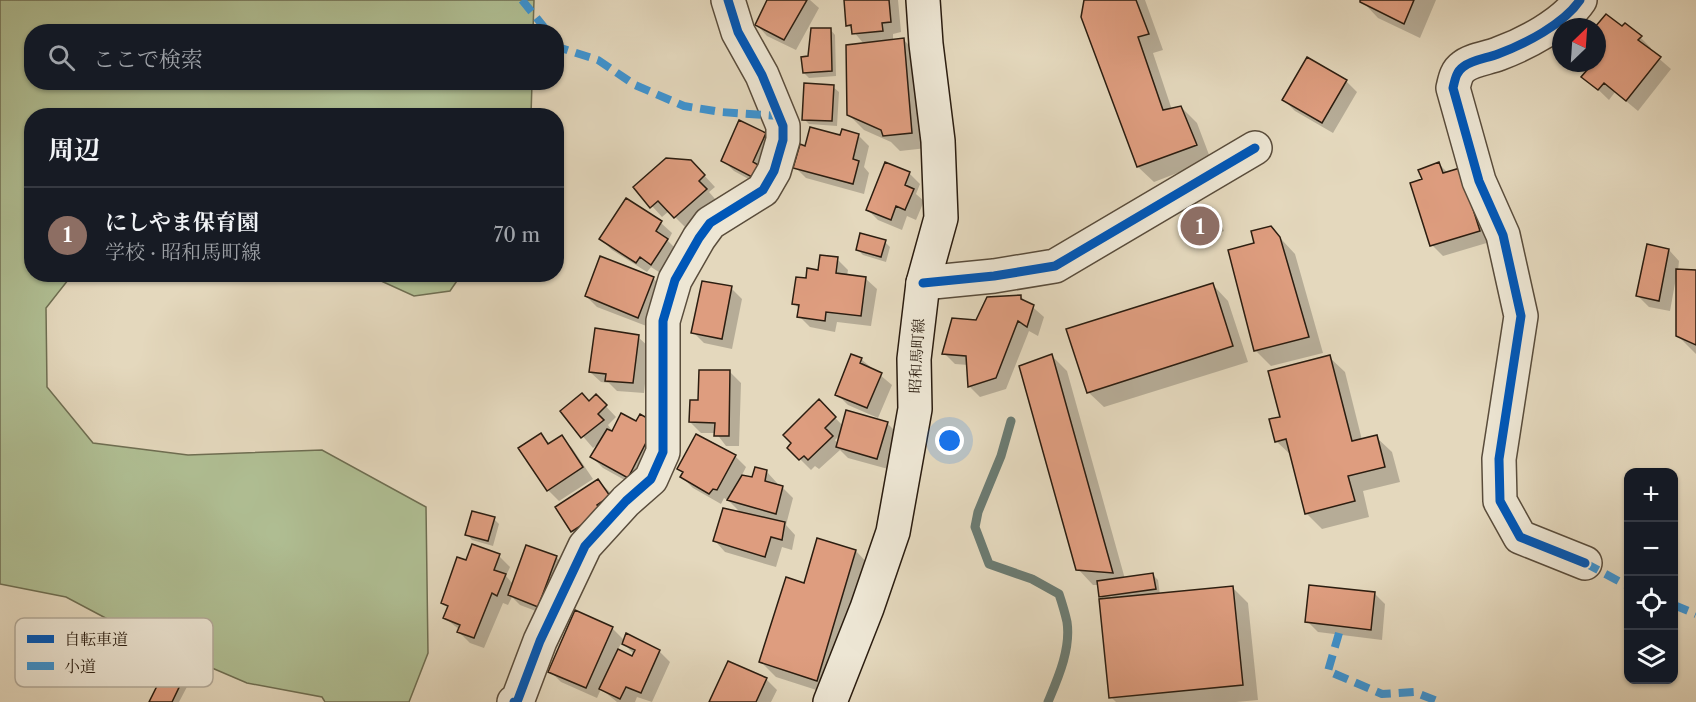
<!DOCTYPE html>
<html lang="ja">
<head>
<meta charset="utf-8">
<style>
  :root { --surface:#171b24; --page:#20242c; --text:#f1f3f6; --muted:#9ea1a6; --line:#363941; --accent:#db2777 }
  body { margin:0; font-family:"Libre Caslon Text","Noto Serif JP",serif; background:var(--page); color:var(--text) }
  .controls { position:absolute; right:18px; bottom:18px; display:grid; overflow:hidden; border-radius:12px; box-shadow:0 2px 4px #0004 }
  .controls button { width:54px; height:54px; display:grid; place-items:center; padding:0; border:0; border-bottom:2px solid var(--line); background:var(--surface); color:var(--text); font:30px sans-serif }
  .compass { position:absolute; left:1552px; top:18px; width:54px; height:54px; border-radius:50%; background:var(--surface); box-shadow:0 2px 4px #0004; rotate:25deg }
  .you { position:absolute; left:950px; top:441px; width:21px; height:21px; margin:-15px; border:4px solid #fff; border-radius:50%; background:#1a73e8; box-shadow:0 0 0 9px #1a73e833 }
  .badge { display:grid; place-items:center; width:39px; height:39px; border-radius:50%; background:var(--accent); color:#fff; font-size:20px; font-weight:700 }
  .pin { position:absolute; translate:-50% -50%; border:3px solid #fff; box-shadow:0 2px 6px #0006 }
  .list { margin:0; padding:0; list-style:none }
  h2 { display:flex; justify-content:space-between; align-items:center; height:78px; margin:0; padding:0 24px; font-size:26px }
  h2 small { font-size:20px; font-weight:400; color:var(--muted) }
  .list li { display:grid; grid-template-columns:39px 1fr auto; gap:18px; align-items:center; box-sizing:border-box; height:96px; padding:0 24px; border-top:2px solid var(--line) }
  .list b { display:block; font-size:22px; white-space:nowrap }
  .list p { margin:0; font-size:20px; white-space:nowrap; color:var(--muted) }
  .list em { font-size:20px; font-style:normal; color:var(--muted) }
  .icon { flex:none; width:33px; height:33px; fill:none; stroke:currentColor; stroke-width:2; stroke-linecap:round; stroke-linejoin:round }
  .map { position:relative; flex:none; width:1696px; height:702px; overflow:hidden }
  .search { position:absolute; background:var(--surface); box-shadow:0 2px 4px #0004; left:24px; top:24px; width:540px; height:66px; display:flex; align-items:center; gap:15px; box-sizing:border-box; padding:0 21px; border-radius:24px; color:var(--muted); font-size:22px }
  .panel { position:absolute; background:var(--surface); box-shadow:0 2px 4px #0004; left:24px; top:108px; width:540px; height:174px; border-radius:24px }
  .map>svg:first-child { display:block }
  .green { fill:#b0bf94; stroke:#6e6e52; stroke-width:1.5 }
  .shadow { fill:#0003; fill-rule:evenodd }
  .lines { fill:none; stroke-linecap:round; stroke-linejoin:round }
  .stream { stroke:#6b7b72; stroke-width:9 }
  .building { fill:#de9d7f; stroke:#2b1d10; stroke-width:1.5 }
  .street-casing { stroke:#594c3b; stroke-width:36 }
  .secondary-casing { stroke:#2b1d10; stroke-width:36 }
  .street { stroke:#ede6d4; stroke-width:33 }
  .secondary { stroke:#ede6d4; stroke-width:33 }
  .quiet { stroke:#3c94d3; stroke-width:8; stroke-dasharray:15 8; stroke-linecap:butt }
  .cycleway-casing { stroke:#ede6d4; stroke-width:13 }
  .cycleway { stroke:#0057b8; stroke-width:9 }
  .labels { text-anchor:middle; stroke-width:4.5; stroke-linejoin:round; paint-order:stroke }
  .street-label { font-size:15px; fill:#2b1d10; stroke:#ede6d4 }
  .key { fill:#ede6d4; stroke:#b3aa99; stroke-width:1.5 }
  .key-label { font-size:16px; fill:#2b1d10 }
</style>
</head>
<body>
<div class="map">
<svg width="1696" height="702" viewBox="0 0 1696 702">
  <rect width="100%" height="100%" fill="#e4d8bd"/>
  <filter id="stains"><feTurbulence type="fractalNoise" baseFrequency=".00333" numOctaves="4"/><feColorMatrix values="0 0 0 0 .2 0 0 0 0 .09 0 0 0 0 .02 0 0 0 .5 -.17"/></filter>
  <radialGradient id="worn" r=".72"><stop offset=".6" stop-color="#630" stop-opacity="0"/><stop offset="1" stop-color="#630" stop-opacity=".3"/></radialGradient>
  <path class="green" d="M0 0H534L533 31 32 32V82L532 83 531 115 32 116V274L72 275 46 308 47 387 93 443 188 455 322 450 426 507 428 653 409 702H325L322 697 247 683 149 641 66 597 0 584Z
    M368 275H461L450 291 414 296Z"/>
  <path class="shadow" d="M769 0H810L819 8 796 50 767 36 757 25Z
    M845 0H898L901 32 893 34V41L904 40 919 56 927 148 900 151 891 142 864 130 848 114 864 44 848 25Z
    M1086 0H1145L1163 50 1153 53 1172 110 1181 107 1197 123 1211 160 1154 182 1138 167Z
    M1361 0H1436L1420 38 1378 18Z
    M1597 27 1622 29 1640 37 1651 48 1649 50 1671 69 1638 111 1615 92 1609 100 1584 76 1588 71 1579 63H1597Z
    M830 29 835 35 836 76 809 78 804 73 809 58Z
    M1346 81 1357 92 1333 133 1295 111 1284 100Z
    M833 87 839 92 837 126 809 124 804 119Z
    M765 134 776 145 765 188 734 171 723 160Z
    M858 135 869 146 864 167 869 173 864 194 806 178 795 167 806 148 842 137Z
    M1439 164 1448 173 1459 169 1490 242 1443 256 1432 245 1424 180Z
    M702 173 715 187 709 192 716 200 686 228 669 211 662 217 635 187Z
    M909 173 920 184 916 194 924 201 916 220 907 216 902 230 878 220 867 209Z
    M626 200 661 223 672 233 668 241 678 251 662 274 651 267 647 272 612 250 601 239Z
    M1211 210 1217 215 1224 231 1197 243 1192 238Z
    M1270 227 1295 254 1323 353 1271 366 1255 350V244Z
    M885 242 890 247 886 262 863 255 858 250Z
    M1669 250 1679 261 1678 271H1696V354L1677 335 1676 278 1670 311 1649 307 1638 296Z
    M837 259 848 270 847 276 866 279 877 289 871 326 837 322 835 332 810 327 799 316 800 310 794 303 807 280Z
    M653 278 664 289 649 327 597 307 586 296Z
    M1213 285 1228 301 1248 362 1104 407 1088 392Z
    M731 288 742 299 732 349 704 343 693 332Z
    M1020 296 1044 317 1038 336 1029 331 1006 389 980 397 970 387 968 365 955 364 944 353 977 322Z
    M638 337 649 347 644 393 617 391 609 383 601 382 590 372Z
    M1052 356 1067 371 1125 579 1153 575 1158 580 1160 595 1233 588 1248 603 1258 700 1236 702H1116L1111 697 1104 600 1101 597 1099 585H1093L1078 569Z
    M1329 357 1345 372 1362 440 1376 437 1392 452 1400 482 1363 491 1369 517 1322 529 1306 513 1292 456 1276 441 1282 418Z
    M861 359 892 385 878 418 848 405 837 394Z
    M730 372 741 383 739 446H726L716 433H701L690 422 699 402Z
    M596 396 616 417 608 425 613 432 656 424 639 488 603 468 592 457 601 442 593 448 562 412 589 402Z
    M819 401 843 426 887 423 898 434 888 469 848 458 840 450 819 469 815 466 811 470 789 448ZM841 434 838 444 835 440Z
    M541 435 551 445 562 437 572 448 593 479 559 501 548 490 520 448Z
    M735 456 746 467 741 477 754 479 767 472 777 483V486L782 487 793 498 786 525 795 535 792 550 782 547 776 567 725 552 715 541 742 514 729 501 724 498 721 504 693 488 682 477 684 474 679 469Z
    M598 481 609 491 620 508 583 542 572 531Z
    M494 519 499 524 493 546 472 540 467 534Z
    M856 551 871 567 832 695 776 677 760 661 805 584Z
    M499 556 510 567 506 576 513 584 556 557 567 568 549 616 520 605 512 597 508 605 503 603 484 648 470 643 459 632 460 630 445 618 449 608 443 603 466 562Z
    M1374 593 1385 604 1382 640 1318 632 1307 621Z
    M612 628 625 641 659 651 670 662 652 702 637 697 635 702H617L601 689 597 698 561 682 550 671ZM622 642 635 655 633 658 617 651Z
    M183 678 189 683 179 702H150Z
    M766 679 777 690 771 702H711Z"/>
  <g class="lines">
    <path class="stream" d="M1011 421 1001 456 978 512 975 527 989 564 1032 579 1059 594C1062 603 1065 613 1067 622 1071 649 1058 678 1048 702"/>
  </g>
  <path class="building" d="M767 0H807L784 40 755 25Z
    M844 0H889L891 22 882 23 883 31 852 34 851 25 846 26Z
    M1084 0H1136L1149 34 1138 37 1163 110 1181 106 1197 145 1137 167 1081 17Z
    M1360 0H1414L1404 24 1360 2Z
    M1606 14 1622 26 1625 23 1642 36 1638 40 1661 57 1626 101 1604 83 1598 90 1581 77 1587 70 1578 63H1597V27H1595Z
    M811 28H831L832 71 803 73 801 57 808 56Z
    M904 38 912 133 883 136 881 130 847 115 846 45Z
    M1307 57 1347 80 1322 123 1282 100Z
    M804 83 834 85 832 121 802 120Z
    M739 120 766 133 753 162 760 166 754 178 721 161Z
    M810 127 840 135 842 129 859 134 853 159 859 161 853 184 793 168 800 144 805 146Z
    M666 158 691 160 705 175 699 181 707 189 674 218 658 201 650 208 633 187Z
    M885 162 910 172 905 185 914 189 905 210 896 206 891 220 866 210Z
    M1439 162 1443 173 1460 168 1480 231 1430 246 1410 183 1422 179 1418 170Z
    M626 198 662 221 656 231 668 239 651 265 640 257 636 263 599 239Z
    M1212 208 1220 226 1190 239 1181 218Z
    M1271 226 1280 237 1309 337 1254 351 1228 250 1254 243 1251 231Z
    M860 233 886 240 881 257 856 250Z
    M1647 244 1669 249 1659 301 1636 296Z
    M820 255 838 257 836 273 866 277 861 316 826 312 825 321 797 317 799 305 792 304 796 277 806 278 807 268 818 270Z
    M600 256 654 277 638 318 585 296Z
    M1676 269 1696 270V345L1676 336Z
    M702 281 732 286 722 339 691 333Z
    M1213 283 1233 346 1087 393 1066 329Z
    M1021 295V299L1034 305 1027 327 1018 321 996 378 968 387 966 356 942 354 952 318 976 320 987 297Z
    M595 328 639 335 633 383 605 381 606 374 589 372Z
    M851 354 862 358 860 363 882 373 867 408 835 395Z
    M1052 354 1113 573 1076 570 1019 366Z
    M1330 355 1352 441 1377 435 1385 467 1348 476 1355 501 1305 514 1286 439 1275 442 1269 419 1280 417 1268 371Z
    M699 370H730L729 436H714L715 423 689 422 690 400H698Z
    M582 393 589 401 596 394 607 405 598 414 604 420 581 438 560 411Z
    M819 399 836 417 825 428 833 436 808 460 804 456 799 460 787 448 791 443 783 435Z
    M846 410 888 422 877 459 836 447Z
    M621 413 636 421 640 414 656 423 628 478 590 457 607 429 612 431Z
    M541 433 548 444 562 435 583 467 547 491 518 448Z
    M696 434 736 455 717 490 713 489 709 494 680 477 683 472 677 469Z
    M755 467 767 470 765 481 783 486 776 514 727 500 742 475 752 477Z
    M598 479 610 496 597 505 602 512 571 532 555 507Z
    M723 508 785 522 782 540 771 537 765 557 713 541Z
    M472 511 495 517 488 541 465 535Z
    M817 538 856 550 817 681 759 662 786 577 804 583Z
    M472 544 500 554 494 570 506 574 497 596 492 593 474 638 457 632 460 625 443 618 448 606 441 603 457 557 466 560Z
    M526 545 557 556 538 607 508 595Z
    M1153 573 1156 589 1099 597 1097 581Z
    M1309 585 1375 592 1371 630 1305 622Z
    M1233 586 1243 685 1109 698 1099 599Z
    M575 610 613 627 586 688 548 672Z
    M626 633 660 650 641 693 626 687 620 699 599 689 618 649 632 656 635 650 622 644Z
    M728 661 767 678 756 702H709Z
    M166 668 184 677 172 702H149Z"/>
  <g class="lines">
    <defs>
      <path id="street" d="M1580 0C1564 24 1525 44 1498 54 1488 58 1471 60 1463 67 1456 72 1455 80 1453 88L1479 181 1503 235 1521 316 1499 459 1500 501 1520 537 1585 563
        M923 283 994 276 1055 266 1255 148
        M514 702H517L540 641 585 546 626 501 651 479 663 452V321L675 280 699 238 710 223 763 190 774 171 783 140V126L762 75 738 32 728 0"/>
      <path id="secondary" d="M830 702 867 608 893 532 915 409 914 359 923 283 941 218 938 141 926 44 923 0"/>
    </defs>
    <use href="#street" class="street-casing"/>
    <use href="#secondary" class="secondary-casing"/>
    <use href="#street" class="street"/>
    <use href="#secondary" class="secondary"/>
    <path class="quiet" d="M522 0 548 32
      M556 42 561 48 598 60 635 85 684 106 721 112 779 116
      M1585 563 1628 586
      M1674 605 1696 614
      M1339 633 1328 671 1382 694 1414 692 1440 702"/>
    <defs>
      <path id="cycleway" d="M1580 0C1564 24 1525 44 1498 54 1488 58 1471 60 1463 67 1456 72 1455 80 1453 88L1479 181 1503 235 1521 316 1499 459 1500 501 1520 537 1585 563
        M923 283 994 276 1055 266 1255 148
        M514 702H517L540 641 585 546 626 501 651 479 663 452V321L675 280 699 238 710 223 763 190 774 171 783 140V126L762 75 738 32 728 0"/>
    </defs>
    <use href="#cycleway" class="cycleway-casing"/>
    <use href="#cycleway" class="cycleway"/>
  </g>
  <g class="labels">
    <g class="street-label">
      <text transform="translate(917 356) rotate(-87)" y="5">昭和馬町線</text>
    </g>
  </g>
  <rect x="15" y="618" width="198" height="69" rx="9" class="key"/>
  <rect x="27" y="635" width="27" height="8" fill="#0057b8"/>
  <rect x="27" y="662" width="27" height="8" fill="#3c94d3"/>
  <g class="key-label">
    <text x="64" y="645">自転車道</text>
    <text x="64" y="672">小道</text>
  </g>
  <rect width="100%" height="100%" filter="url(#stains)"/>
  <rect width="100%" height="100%" fill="url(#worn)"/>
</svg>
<div class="controls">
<button>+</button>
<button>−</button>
<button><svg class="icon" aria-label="locate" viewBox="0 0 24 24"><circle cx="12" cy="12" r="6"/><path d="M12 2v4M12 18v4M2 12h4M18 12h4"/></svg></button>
<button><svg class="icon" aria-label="layers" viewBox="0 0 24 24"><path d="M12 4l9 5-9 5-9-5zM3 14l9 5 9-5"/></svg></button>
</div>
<svg class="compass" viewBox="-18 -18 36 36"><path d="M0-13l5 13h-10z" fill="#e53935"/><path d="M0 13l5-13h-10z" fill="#9ea1a6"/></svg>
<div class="you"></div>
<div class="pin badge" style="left:1200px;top:226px;background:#8d6e63">1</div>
<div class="search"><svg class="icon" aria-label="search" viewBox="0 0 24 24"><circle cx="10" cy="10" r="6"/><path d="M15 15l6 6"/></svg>ここで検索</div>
<section class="panel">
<h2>周辺<small></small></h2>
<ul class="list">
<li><span class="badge" style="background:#8d6e63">1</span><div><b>にしやま保育園</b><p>学校 · 昭和馬町線</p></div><em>70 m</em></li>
</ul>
</section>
</div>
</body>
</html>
